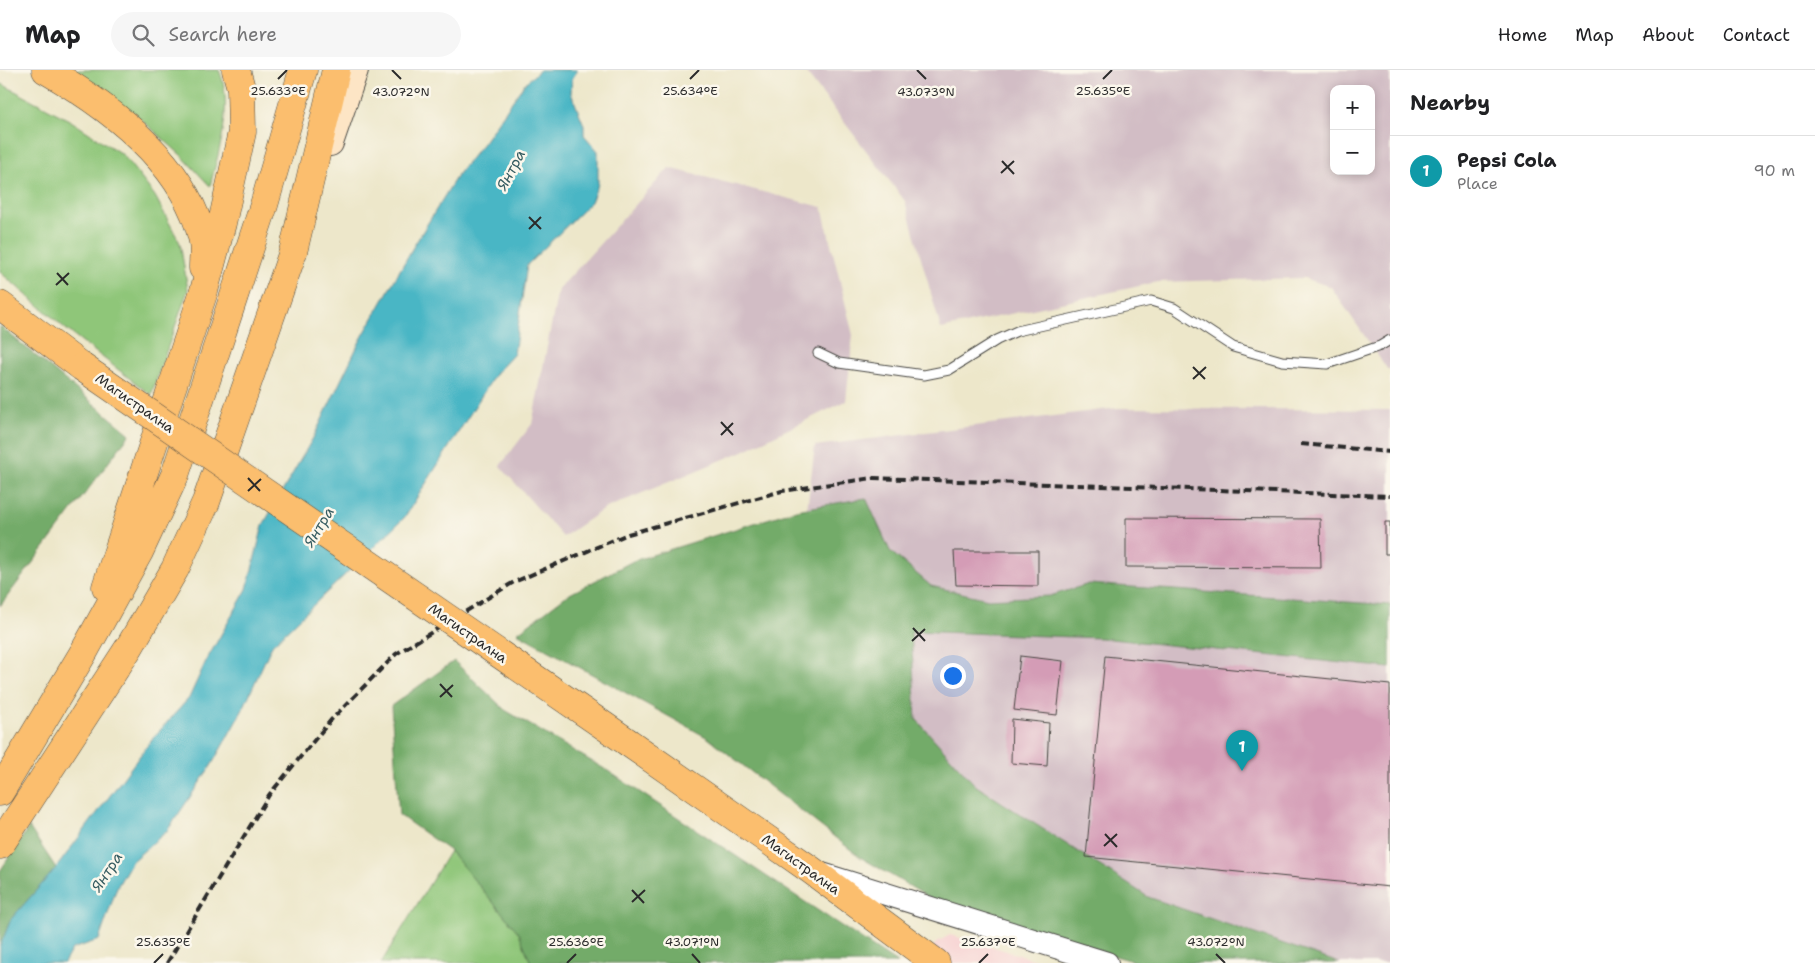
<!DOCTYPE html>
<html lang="en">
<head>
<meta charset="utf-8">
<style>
  :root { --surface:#fff; --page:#f6f6f6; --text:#202124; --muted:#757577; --line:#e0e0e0; --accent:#b45309 }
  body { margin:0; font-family:"Shantell Sans",sans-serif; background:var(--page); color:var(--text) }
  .controls { position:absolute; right:15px; top:15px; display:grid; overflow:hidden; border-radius:10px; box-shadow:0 2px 8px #0003 }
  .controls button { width:45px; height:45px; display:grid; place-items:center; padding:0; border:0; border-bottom:1px solid var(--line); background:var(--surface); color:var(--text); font:25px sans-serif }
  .you { position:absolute; left:952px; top:605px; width:18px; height:18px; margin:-12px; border:4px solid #fff; border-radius:50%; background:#1a73e8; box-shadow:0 0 0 8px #1a73e833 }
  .badge { display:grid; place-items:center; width:32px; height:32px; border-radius:50%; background:var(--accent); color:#fff; font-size:16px; font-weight:700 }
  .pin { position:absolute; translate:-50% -41px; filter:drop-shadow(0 1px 2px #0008) }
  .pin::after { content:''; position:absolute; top:26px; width:18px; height:15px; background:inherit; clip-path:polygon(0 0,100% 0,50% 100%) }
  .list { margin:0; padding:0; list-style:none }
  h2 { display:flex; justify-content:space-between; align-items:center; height:65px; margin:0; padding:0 20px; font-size:21px }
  h2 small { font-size:16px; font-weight:400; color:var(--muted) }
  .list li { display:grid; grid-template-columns:32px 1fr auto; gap:15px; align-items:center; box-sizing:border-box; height:70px; padding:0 20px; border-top:1px solid var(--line) }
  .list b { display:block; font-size:19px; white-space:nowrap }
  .list p { margin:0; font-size:16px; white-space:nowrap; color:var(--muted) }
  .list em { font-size:16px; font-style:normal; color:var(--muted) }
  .icon { flex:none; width:28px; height:28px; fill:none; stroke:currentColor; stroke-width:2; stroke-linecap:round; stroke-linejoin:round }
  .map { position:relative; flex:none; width:1390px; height:893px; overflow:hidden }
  header { display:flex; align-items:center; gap:30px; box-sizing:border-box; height:70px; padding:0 25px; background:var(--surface); border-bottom:1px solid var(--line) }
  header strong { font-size:24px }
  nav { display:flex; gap:28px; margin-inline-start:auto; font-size:18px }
  .search { width:350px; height:45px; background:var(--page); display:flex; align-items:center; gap:12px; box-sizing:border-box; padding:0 18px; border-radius:28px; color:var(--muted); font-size:19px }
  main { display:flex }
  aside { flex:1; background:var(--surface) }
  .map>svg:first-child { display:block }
  .built { fill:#f7cfd0 }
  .industrial { fill:#d2bdc5; fill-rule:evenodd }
  .green { fill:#8fc679; stroke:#5d7852 }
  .forest { fill:#73ab69; stroke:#4f6b4a }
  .water { fill:#4ab6c5; stroke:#3a7078 }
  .building { fill:#d49cb6 }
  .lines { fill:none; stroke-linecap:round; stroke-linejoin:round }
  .service-casing { stroke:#484743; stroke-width:11 }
  .tertiary-casing { stroke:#484743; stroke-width:24 }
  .secondary-casing { stroke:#484743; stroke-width:28 }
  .primary-casing { stroke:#484743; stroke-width:29 }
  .service { stroke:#fff; stroke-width:9 }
  .tertiary { stroke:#fff; stroke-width:22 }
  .secondary { stroke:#fde5c5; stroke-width:26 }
  .primary { stroke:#fbbe6e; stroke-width:28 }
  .rail { stroke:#2b2b2b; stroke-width:4; stroke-dasharray:8 4; stroke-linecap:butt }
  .primary-bridge-casing { stroke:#484743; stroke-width:29; stroke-linecap:butt }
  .primary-bridge { stroke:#fbbe6e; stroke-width:28 }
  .ticks { fill:none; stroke:#2b2b2b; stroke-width:2 }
  .labels { text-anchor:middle; stroke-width:5; stroke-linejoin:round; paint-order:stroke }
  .street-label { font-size:14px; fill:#2b2b2b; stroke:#fbf7ec }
  .water-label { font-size:15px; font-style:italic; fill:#365c61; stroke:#fbf7ec }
  .ticks-label { font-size:12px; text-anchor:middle; fill:#2b2b2b; stroke:#fbf7ec; stroke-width:5; stroke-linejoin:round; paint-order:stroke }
</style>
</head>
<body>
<header>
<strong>Map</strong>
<div class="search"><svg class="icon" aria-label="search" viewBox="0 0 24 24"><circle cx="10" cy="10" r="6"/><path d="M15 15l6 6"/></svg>Search here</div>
<nav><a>Home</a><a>Map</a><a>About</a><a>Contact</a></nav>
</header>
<main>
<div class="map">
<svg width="1390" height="893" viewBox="0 0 1390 893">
  <rect width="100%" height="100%" fill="#fbf7ec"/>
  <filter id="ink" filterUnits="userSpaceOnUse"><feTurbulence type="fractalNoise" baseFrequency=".02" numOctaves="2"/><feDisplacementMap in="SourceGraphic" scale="10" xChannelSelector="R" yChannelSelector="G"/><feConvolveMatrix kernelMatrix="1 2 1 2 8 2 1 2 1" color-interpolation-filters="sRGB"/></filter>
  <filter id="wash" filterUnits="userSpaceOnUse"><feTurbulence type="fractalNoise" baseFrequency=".0096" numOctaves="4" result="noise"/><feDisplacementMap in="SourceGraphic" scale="20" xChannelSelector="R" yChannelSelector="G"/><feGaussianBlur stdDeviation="1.12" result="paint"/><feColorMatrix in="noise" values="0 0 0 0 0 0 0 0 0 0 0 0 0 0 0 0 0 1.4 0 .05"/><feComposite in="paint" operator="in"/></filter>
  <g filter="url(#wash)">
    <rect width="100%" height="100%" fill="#ede7ca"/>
    <path class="built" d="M950 865 997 878 1044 893H950L929 881 937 872Z"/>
    <path class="industrial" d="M804 0H1390V300H1388L1331 217 1304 208 1158 212 941 259 905 131ZM1334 19H1371V101H1334Z
      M669 98 822 137 853 265 846 331 741 382 604 439 563 467 500 396 532 354 558 220Z
      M1117 338 1390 340V893H1306L887 731 795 535 815 376Z"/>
    <path class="green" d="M63 0H219C234 35 219 81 210 116L181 85 135 44Z
      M0 13 71 51 123 85 155 126 180 173 188 220 151 325 66 259 0 202Z
      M450 781 519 863 531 893H381Z"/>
    <path class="forest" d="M0 256 130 364 0 536Z
      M866 428 890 481 931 516 988 529 1050 526 1089 514 1390 535V598L1101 568 911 561 916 649 975 715 1148 827 1339 893H1139L940 834 860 787 708 668 517 563 566 526 633 491 796 440Z
      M454 591 505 640 608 701 897 893H531L519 863 450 781 399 745 391 636Z
      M29 757 56 798 11 849 0 876V801Z"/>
    <path class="water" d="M540 0H578L572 9 571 23 584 55V65L598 81V114L591 132 527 195 514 284 496 303 404 448 272 575 242 641 211 696 167 761 132 791 117 817 99 870 72 879 64 893H0V876L11 849 56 798 153 668 189 628 206 591 247 519 263 455 313 368 360 271 412 179 458 104 484 72 525 13Z"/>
    <g id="blocks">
      <path class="building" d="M1126 448 1320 449 1321 498 1126 497Z
        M1385 452H1390V484H1385Z
        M954 481H1038V516L956 515Z
        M1020 586 1063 591 1057 645 1014 640Z
        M1105 586 1390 615V817L1086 787Z
        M1012 649 1049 653 1047 696 1011 693Z"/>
    </g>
  </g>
  <g filter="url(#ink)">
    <use href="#blocks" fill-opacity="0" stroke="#484743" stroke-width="1"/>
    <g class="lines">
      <defs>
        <path id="service" d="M818 283 839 293 924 305 949 300 997 270 1017 261 1151 231 1174 238 1233 277 1282 291 1327 294 1380 276 1390 270"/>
        <path id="tertiary" d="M822 804 1107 893"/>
        <path id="secondary" d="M330 73 355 0"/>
        <path id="primary" d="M46 0C110 37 184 92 202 167 205 177 203 188 203 198
          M0 235 82 297
          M106 517 204 221 222 153 242 62 241 18 236 0
          M629 673 811 800 936 893
          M0 722 85 580 139 482 175 405 264 135 303 0
          M0 775 130 576 175 499 206 432 293 182 336 0"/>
      </defs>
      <use href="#service" class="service-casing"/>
      <use href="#tertiary" class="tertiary-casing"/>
      <use href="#secondary" class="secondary-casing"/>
      <use href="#primary" class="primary-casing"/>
      <use href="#service" class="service"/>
      <use href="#tertiary" class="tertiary"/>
      <use href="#secondary" class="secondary"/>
      <use href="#primary" class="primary"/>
      <path class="rail" d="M1301 374 1390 382
        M167 893 269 725 331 650 396 584 514 512 628 464 782 421 873 408 1390 426"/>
      <defs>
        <path id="primary-bridge" d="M82 297 629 673"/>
      </defs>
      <use href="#primary-bridge" class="primary-bridge-casing"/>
      <use href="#primary-bridge" class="primary-bridge"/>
    </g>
  </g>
  <path class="ticks" d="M392 0 401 9M917 0 926 9M278 9 287 0M690 9 699 0M1103 9 1112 0M1002 91 1014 104M1001 103 1014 91M529 147 541 159M529 159 541 147M57 203 68 215M56 215 69 203M1193 297 1205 309M1193 309 1206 297M721 352 733 365M721 365 733 353M248 408 260 421M248 421 261 409M913 558 925 571M912 571 925 559M440 614 452 627M440 627 453 615M1105 764 1117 777M1104 776 1117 764M632 820 644 833M632 832 645 820M692 884 700 893M1216 884 1225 893M154 893 163 884M567 893 576 884M979 893 988 884"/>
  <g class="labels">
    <g class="street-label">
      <text transform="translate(135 333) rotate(35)" y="5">Магистрална</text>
      <text transform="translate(468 563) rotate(35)" y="5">Магистрална</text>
      <text transform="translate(801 794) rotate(36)" y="5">Магистрална</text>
    </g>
    <g class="water-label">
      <text transform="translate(511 100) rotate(-62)" y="5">Янтра</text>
      <text transform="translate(319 457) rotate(-59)" y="5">Янтра</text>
      <text transform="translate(107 802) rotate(-57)" y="5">Янтра</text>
    </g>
  </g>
  <g class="ticks-label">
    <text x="278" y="25">25.633°E</text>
    <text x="690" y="25">25.634°E</text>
    <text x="1103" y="25">25.635°E</text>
    <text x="401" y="26">43.072°N</text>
    <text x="926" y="26">43.073°N</text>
    <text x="692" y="876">43.071°N</text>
    <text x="1216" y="876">43.072°N</text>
    <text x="163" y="876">25.635°E</text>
    <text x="576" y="876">25.636°E</text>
    <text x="988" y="876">25.637°E</text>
  </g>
</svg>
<div class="controls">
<button>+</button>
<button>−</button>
</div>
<div class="you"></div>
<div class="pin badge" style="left:1242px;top:701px;background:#0f9aa8">1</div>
</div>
<aside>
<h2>Nearby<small></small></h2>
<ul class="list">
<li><span class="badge" style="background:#0f9aa8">1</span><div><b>Pepsi Cola</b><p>Place</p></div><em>90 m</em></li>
</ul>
</aside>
</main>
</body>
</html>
